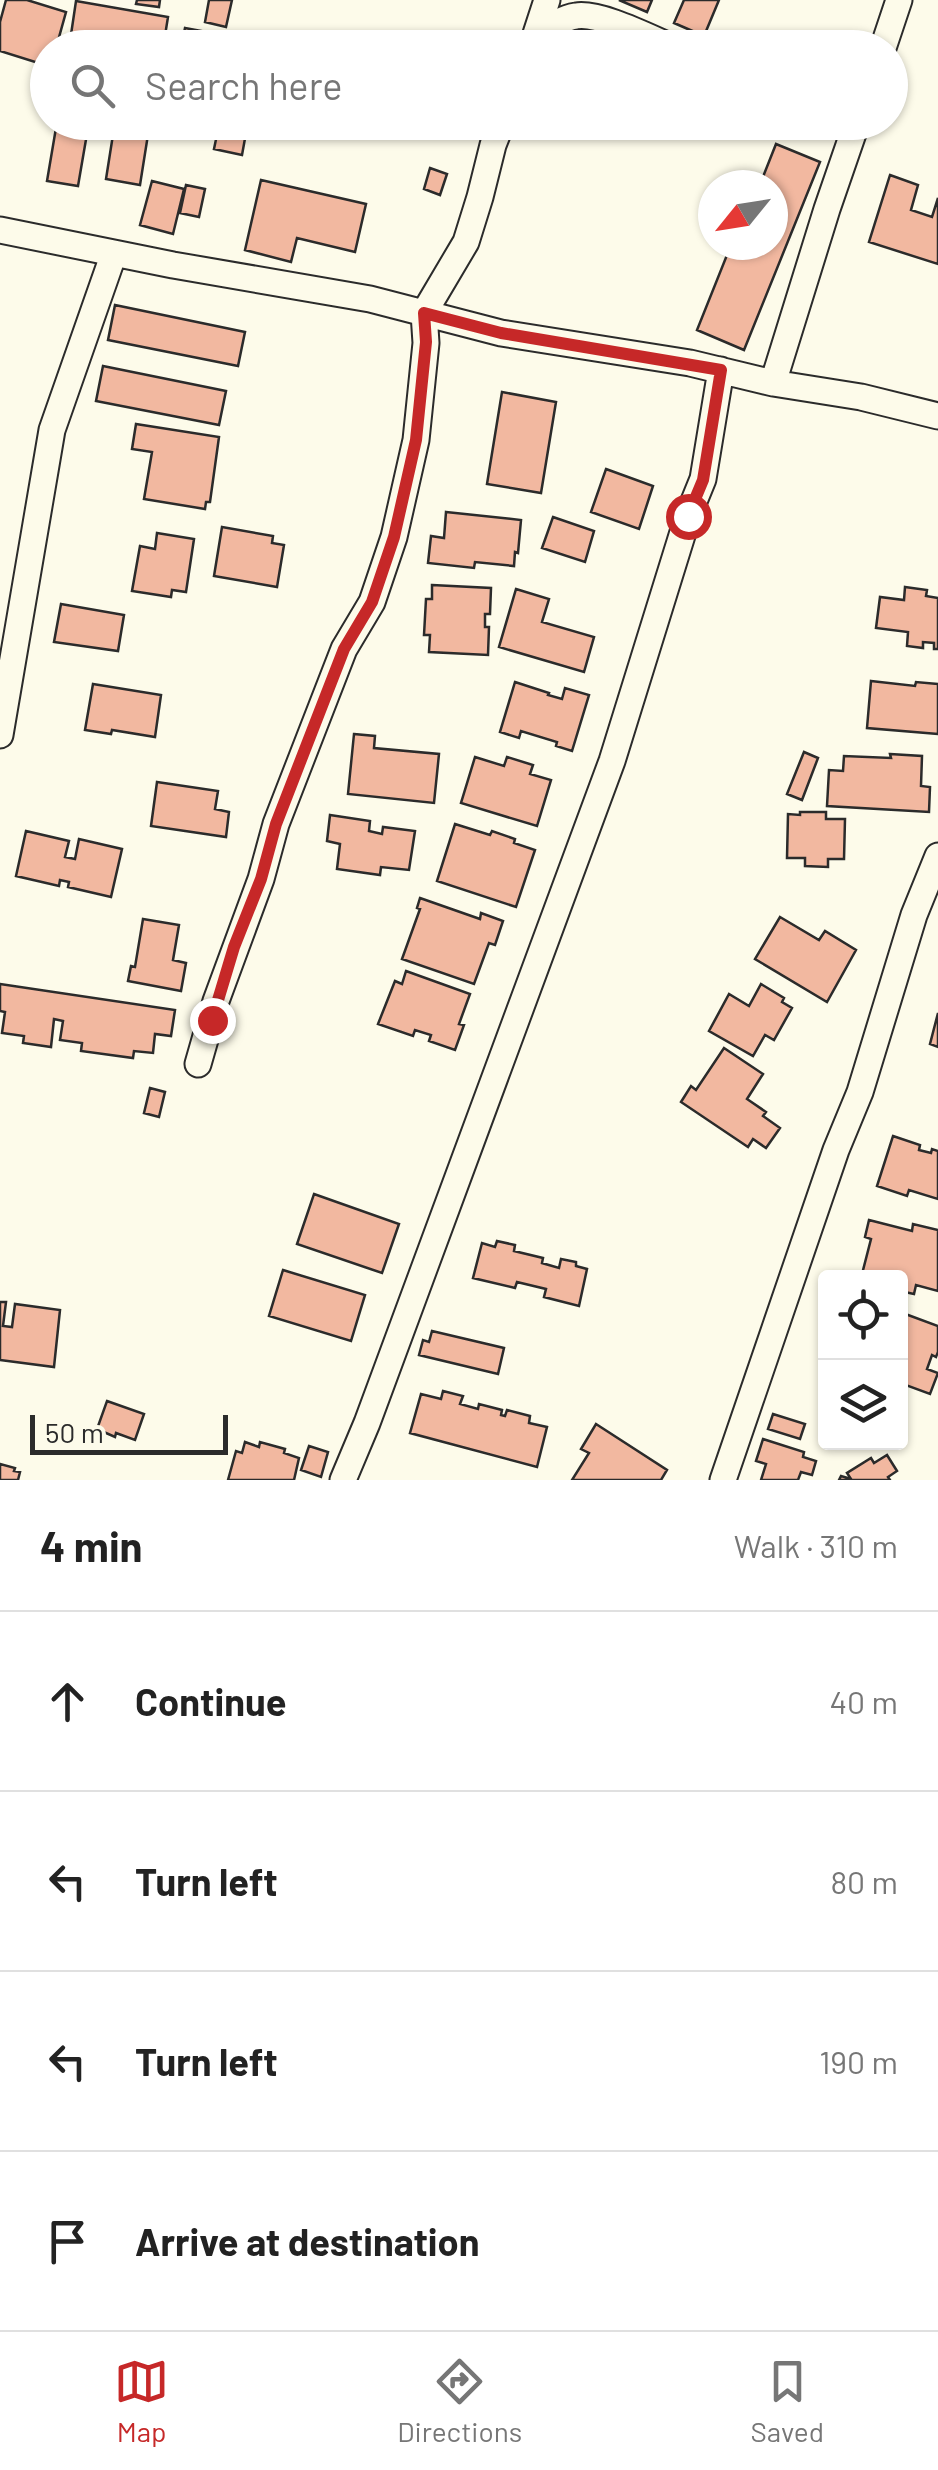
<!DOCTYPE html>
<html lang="en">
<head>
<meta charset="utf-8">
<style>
  :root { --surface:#fff; --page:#f6f6f6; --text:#222; --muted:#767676; --line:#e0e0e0; --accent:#c62828 }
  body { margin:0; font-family:Barlow,sans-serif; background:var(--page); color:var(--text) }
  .controls { position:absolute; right:30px; bottom:30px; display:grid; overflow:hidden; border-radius:10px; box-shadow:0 2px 8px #0004 }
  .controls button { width:90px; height:90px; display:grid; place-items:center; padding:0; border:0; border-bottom:2px solid var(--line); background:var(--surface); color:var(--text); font:50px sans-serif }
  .compass { position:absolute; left:698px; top:170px; width:90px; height:90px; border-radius:50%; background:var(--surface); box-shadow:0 2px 8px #0004; rotate:240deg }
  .scale { position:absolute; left:30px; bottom:25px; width:198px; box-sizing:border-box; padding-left:10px; border:5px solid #2b2b2b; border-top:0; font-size:28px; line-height:35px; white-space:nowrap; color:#2b2b2b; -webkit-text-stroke:8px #fdfbea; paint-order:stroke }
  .stop { position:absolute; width:30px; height:30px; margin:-22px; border:8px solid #c62828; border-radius:50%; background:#fff }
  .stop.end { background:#c62828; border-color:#fff; box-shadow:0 2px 10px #0008 }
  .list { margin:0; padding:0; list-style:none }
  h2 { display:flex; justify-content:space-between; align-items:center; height:130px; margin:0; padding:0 40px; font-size:42px }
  h2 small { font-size:32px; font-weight:400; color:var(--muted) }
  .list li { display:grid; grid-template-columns:65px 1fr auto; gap:30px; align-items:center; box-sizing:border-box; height:180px; padding:0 40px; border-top:2px solid var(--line) }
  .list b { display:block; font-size:38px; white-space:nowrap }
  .list em { font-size:32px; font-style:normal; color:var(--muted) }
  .icon { flex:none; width:55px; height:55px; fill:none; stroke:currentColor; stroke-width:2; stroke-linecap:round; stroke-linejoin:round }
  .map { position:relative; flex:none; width:938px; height:1480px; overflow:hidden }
  .search { position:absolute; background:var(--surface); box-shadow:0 2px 8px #0004; left:30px; right:30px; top:30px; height:110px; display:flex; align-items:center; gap:25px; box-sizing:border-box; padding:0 35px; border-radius:55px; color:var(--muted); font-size:38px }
  .sheet { height:850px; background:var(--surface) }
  nav { display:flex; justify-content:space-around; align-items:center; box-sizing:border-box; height:140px; border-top:2px solid var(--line); background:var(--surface); font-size:28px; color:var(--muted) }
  nav a { display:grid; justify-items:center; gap:5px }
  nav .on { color:var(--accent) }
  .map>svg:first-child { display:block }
  .building { fill:#f2b8a0; stroke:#2b2b2b; stroke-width:2.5 }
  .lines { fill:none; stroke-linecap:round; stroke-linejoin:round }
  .street-casing { stroke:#2b2b2b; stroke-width:29 }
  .street { stroke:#fdfbea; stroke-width:25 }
  .route { stroke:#c62828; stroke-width:12 }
</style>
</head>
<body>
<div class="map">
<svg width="938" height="1480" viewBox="0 0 938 1480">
  <rect width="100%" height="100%" fill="#fdfbea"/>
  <path class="building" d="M6 0H27L66 12 56 48H48V66L0 51V22Z
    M137 0H160L159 7 136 4Z
    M209 0H232L226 27 205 22Z
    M619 0H652L647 12Z
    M684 0H719L704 36 674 23Z
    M76 1 168 17 163 48H69Z
    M185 28 212 33 209 48H181Z
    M57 122H89L78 186 47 181Z
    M115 122H150L140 185 106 179Z
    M208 122H248L242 155 214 149 219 125Z
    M776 144 820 162 744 350 697 330 731 245H773V185H755L757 181 761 182Z
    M430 168 447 174 440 195 424 189Z
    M890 175 918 185 911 210 932 217 938 198V264L869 242Z
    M261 180 366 204 355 252 297 238 291 262 245 250Z
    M152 181 184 189 173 234 140 225Z
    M186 185 205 189 199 217 180 213Z
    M115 305 245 332 238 366 108 340Z
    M103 366 226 391 219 425 96 401Z
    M502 392 556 402 541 493 487 484Z
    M136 424 219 437 210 502H206L205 509 144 499 152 452 132 449Z
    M606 469 653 486 639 529 591 512Z
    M446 512 521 520 518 553 515 552 514 566 475 562 474 568 428 563 431 536 444 538Z
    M553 517 594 531 585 562 542 548Z
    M222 527 273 536 272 543 284 545 277 587 214 576Z
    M157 533 194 539 186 592 172 590 171 597 132 591 140 546 155 549Z
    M432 585 491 588 490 614H485V627H489L488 655 429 652 430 635H424L426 599H432Z
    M905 587 927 590 926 596 938 598V649H934V643L923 642V648L907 646 908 632 876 628 880 597 904 600Z
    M516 589 549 599 542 622 594 637 584 672 499 647Z
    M61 604 124 615 118 651 54 642Z
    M871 681 915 686 916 682 938 684V734L867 728Z
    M515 682 549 693 548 695 562 699 565 688 589 695 572 751 556 746 557 742 521 731 519 738 500 732Z
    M93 684 161 695 155 737 112 730 111 734 85 730Z
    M354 734 375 736 374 748 439 754 434 803 348 794Z
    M804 752 818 758 802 800 787 794Z
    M890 754 922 756 921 786 930 787 929 812 827 806 829 770 843 771 844 756 891 758Z
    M475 757 504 766 507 757 533 765 530 774 551 780 537 826 461 803Z
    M157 782 218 791 215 809 229 812 226 837 151 826Z
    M800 812H826V819H845L844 859H828V867L805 866V858H787L788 814 800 815Z
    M330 815 370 821 369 831 382 834 383 827 415 831 409 870 381 867 380 875 337 869 340 844 327 841Z
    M455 824 490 835 492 831 515 839 514 843 535 850 516 907 437 881Z
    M26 831 69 841 65 857 75 859 79 839 122 849 111 897 68 887 69 882 60 880 59 886 16 876Z
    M420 898 480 919 481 913 503 921 495 945 489 943 474 984 402 959 420 909 417 908Z
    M780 917 819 940 825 931 856 950 827 1002 755 959Z
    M143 919 179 925 173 960 186 963 181 991 128 981 131 966 135 967Z
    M406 971 470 994 459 1024 464 1025 455 1050 429 1041 431 1035 415 1030 413 1036 378 1024 395 981 402 984Z
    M0 984 175 1010 171 1036 155 1034 153 1053 134 1051 133 1058 81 1051 82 1043 60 1040 63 1021 54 1019 51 1047 23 1043 24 1036 2 1033 5 1012 0 1011Z
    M761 984 784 998 782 1002 792 1008 774 1040 765 1035 753 1056 709 1031 729 994 749 1006Z
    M938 1013V1047L930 1044Z
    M724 1048 763 1074 747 1099 766 1112 763 1116 780 1128 766 1148 753 1139 748 1147 681 1102 691 1086 696 1090Z
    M150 1088 165 1092 159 1117 144 1113Z
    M893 1136 920 1145 919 1150 931 1153 932 1149 938 1151V1199L909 1190 907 1196 877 1186Z
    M314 1194 399 1224 382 1273 297 1244Z
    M869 1220 912 1231 913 1224 938 1230V1291L916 1285 914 1294 900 1291V1278H861L871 1239 865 1237Z
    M497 1241 515 1245 514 1251 543 1258 542 1263 559 1268 561 1259 576 1262V1266L587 1269 579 1306 544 1297 546 1289 517 1282 515 1288 473 1278 482 1243 495 1247Z
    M283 1270 365 1295 351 1341 269 1316Z
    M0 1302H6L3 1326 12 1327 15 1304 60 1310 54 1367 0 1360Z
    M900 1312 938 1326V1352L936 1357 932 1355 927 1369 938 1373 930 1394 900 1383Z
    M432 1331 504 1348 498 1374 419 1355 423 1340 429 1342Z
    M443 1391 463 1396 460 1404 478 1409 479 1404 502 1410 501 1415 505 1416 507 1410 530 1416 529 1423 547 1427 537 1467 410 1433 421 1394 441 1399Z
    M107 1401 144 1414 135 1440 116 1433 115 1437 97 1429Z
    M773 1414 805 1424 800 1439 768 1429Z
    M596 1424 667 1470 661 1480H572L589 1453 581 1449Z
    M763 1439 804 1452 803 1457 816 1461 812 1475 801 1472 798 1480H761L766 1464 756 1461Z
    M245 1442 259 1447 260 1442 285 1449 284 1453 299 1458 294 1480H228L236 1451 242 1453Z
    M309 1446 328 1452 321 1477 301 1470Z
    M887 1455 897 1471 888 1477 890 1480H839L841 1476 851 1479 847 1473 871 1458 874 1463Z
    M0 1464 15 1468 14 1471 20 1472 18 1480H0Z"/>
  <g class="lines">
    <defs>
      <path id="street" d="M535 38C548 29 561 18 576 16 600 12 650 38 674 48
        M533 43 547 0
        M883 48 899 0
        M0 230 173 265 370 299 501 333 690 363 773 383 861 397 938 416
        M773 383 827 209 857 122
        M0 735 52 430 114 253
        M198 1064 216 1001 261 879 276 824 344 649 372 602 394 537 416 440 426 343 424 313 466 242 480 197 493 145 502 122
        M343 1480 367 1423 612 761 688 516 703 479 721 370
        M723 1480 836 1150 860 1092 914 915 938 856"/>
    </defs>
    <use href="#street" class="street-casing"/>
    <use href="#street" class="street"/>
  </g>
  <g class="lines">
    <path class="route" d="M212 1020 234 947 261 879 276 824 344 649 372 602 394 537 416 440 426 342 424 313 501 333 721 370 703 480 688 516"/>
  </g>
</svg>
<div class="controls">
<button><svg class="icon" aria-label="locate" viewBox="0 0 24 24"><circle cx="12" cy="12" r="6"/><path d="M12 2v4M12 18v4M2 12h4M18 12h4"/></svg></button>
<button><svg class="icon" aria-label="layers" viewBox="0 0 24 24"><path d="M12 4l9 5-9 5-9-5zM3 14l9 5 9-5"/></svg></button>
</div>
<svg class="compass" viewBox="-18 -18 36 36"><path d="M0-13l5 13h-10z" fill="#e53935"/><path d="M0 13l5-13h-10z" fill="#767676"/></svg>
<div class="scale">50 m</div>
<div class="stop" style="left:688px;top:516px"></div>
<div class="stop end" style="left:212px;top:1020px"></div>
<div class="search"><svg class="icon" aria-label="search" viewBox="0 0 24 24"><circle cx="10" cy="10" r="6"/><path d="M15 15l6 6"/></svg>Search here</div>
</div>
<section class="sheet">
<h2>4 min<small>Walk · 310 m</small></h2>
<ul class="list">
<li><svg class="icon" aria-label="ahead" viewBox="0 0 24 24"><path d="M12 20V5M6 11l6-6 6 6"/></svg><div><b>Continue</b></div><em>40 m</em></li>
<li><svg class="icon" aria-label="left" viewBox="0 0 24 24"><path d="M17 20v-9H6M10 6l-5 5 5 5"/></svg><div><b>Turn left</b></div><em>80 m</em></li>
<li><svg class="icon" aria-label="left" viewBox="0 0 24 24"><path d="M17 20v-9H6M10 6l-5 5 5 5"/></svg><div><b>Turn left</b></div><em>190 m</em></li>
<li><svg class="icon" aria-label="arrive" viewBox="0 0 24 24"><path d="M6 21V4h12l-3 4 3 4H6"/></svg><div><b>Arrive at destination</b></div></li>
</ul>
</section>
<nav>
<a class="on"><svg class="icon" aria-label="map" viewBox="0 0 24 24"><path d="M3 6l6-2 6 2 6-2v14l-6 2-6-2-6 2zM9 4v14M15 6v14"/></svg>Map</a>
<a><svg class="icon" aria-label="directions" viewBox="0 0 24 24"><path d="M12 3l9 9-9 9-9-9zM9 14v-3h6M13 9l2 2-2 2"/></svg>Directions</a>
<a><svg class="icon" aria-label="saved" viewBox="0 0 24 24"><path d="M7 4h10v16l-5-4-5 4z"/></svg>Saved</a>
</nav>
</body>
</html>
